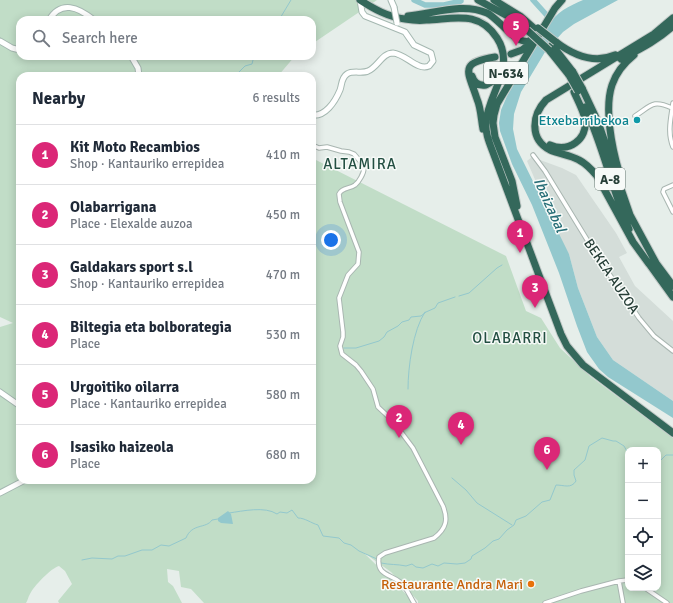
<!DOCTYPE html>
<html lang="en">
<head>
<meta charset="utf-8">
<style>
  :root { --surface:#fff; --page:#f6f6f7; --text:#1f2937; --muted:#747a83; --line:#e0e1e3; --accent:#db2777 }
  body { margin:0; font-family:Signika,sans-serif; background:var(--page); color:var(--text) }
  .controls { position:absolute; right:12px; bottom:12px; display:grid; overflow:hidden; border-radius:8px; box-shadow:0 2px 10px #0003 }
  .controls button { width:36px; height:36px; display:grid; place-items:center; padding:0; border:0; border-bottom:1px solid var(--line); background:var(--surface); color:var(--text); font:20px sans-serif }
  .you { position:absolute; left:331px; top:240px; width:14px; height:14px; margin:-10px; border:3px solid #fff; border-radius:50%; background:#1a73e8; box-shadow:0 0 0 6px #1a73e833 }
  .badge { display:grid; place-items:center; width:26px; height:26px; border-radius:50%; background:var(--accent); color:#fff; font-size:13px; font-weight:700 }
  .pin { position:absolute; translate:-50% -33px; filter:drop-shadow(0 1px 2px #0008) }
  .pin::after { content:''; position:absolute; top:21px; width:14px; height:12px; background:inherit; clip-path:polygon(0 0,100% 0,50% 100%) }
  .list { margin:0; padding:0; list-style:none }
  h2 { display:flex; justify-content:space-between; align-items:center; height:52px; margin:0; padding:0 16px; font-size:17px }
  h2 small { font-size:13px; font-weight:400; color:var(--muted) }
  .list li { display:grid; grid-template-columns:26px 1fr auto; gap:12px; align-items:center; box-sizing:border-box; height:60px; padding:0 16px; border-top:1px solid var(--line) }
  .list b { display:block; font-size:15px; white-space:nowrap }
  .list p { margin:0; font-size:13px; white-space:nowrap; color:var(--muted) }
  .list em { font-size:13px; font-style:normal; color:var(--muted) }
  .icon { flex:none; width:22px; height:22px; fill:none; stroke:currentColor; stroke-width:2; stroke-linecap:round; stroke-linejoin:round }
  .map { position:relative; flex:none; width:673px; height:603px; overflow:hidden }
  .search { position:absolute; background:var(--surface); box-shadow:0 2px 10px #0003; left:16px; top:16px; width:300px; height:44px; display:flex; align-items:center; gap:10px; box-sizing:border-box; padding:0 14px; border-radius:12px; color:var(--muted); font-size:15px }
  .panel { position:absolute; background:var(--surface); box-shadow:0 2px 10px #0003; left:16px; top:72px; width:300px; height:412px; border-radius:12px }
  .map>svg:first-child { display:block }
  .built { fill:#d4ddd9 }
  .green { fill:#c1ddc7; fill-rule:evenodd }
  .water { fill:#93c8cd }
  .lines { fill:none; stroke-linecap:round; stroke-linejoin:round }
  .stream { stroke:#93c8cd; stroke-width:1 }
  .river { stroke:#93c8cd; stroke-width:5.5 }
  .street-casing { stroke:#a9b6b1; stroke-width:5.5 }
  .secondary-casing { stroke:#a5b8b1; stroke-width:7 }
  .highway-casing { stroke:#c2c9c7; stroke-width:9 }
  .street { stroke:#fff; stroke-width:3.5 }
  .secondary { stroke:#fff; stroke-width:5 }
  .highway { stroke:#34685b; stroke-width:7 }
  .secondary-bridge-casing { stroke:#a5b8b1; stroke-width:7; stroke-linecap:butt }
  .highway-bridge-casing { stroke:#c2c9c7; stroke-width:9; stroke-linecap:butt }
  .secondary-bridge { stroke:#fff; stroke-width:5 }
  .highway-bridge { stroke:#34685b; stroke-width:7 }
  .culture-dot { fill:#0f9aa8; stroke:#f7faf8; stroke-width:1.5 }
  .food-dot { fill:#e8710a; stroke:#f7faf8; stroke-width:1.5 }
  .labels { text-anchor:middle; stroke-width:3; stroke-linejoin:round; paint-order:stroke }
  .shield { fill:#f7faf8; stroke:#657671; stroke-width:1 }
  .shield-label { font-size:13px; font-weight:bold; fill:#263e37 }
  .culture-label { font-size:14px; fill:#0d838f; stroke:#f7faf8; text-anchor:end }
  .street-label { font-size:14px; fill:#263e37; stroke:#f7faf8 }
  .food-label { font-size:14px; fill:#c56008; stroke:#f7faf8; text-anchor:end }
  .neighbourhood-label { font-size:15px; letter-spacing:1px; fill:#234f42; stroke:#f7faf8 }
  .water-label { font-size:15px; font-style:italic; fill:#256d76; stroke:#f7faf8 }
</style>
</head>
<body>
<div class="map">
<svg width="673" height="603" viewBox="0 0 673 603">
  <rect width="100%" height="100%" fill="#e6eeea"/>
  <path class="built" d="M532 157 562 168 576 175 616 233 627 253 619 257 635 286 673 321V401L613 360 597 337 578 288 569 254 561 240 527 161Z"/>
  <path class="green" d="M0 0H377L312 44V20H20V56H295L278 76H20V480H312V158L506 256 526 311 541 318 560 348 591 377 673 438V603H418V601L391 572 363 552 415 603H204L191 589 181 587 179 571 167 569 168 582 173 586 182 603H59L58 601 72 584 65 571 59 566C51 568 34 586 30 594 28 597 28 600 26 603H0V327L13 323 0 317ZM628 450H658V588H628Z"/>
  <path class="water" d="M583 0H618L574 24 563 32 545 52 521 92 514 114 513 129 517 149 569 254 578 288 597 337 613 360 673 401V418L608 377 599 369 587 352 577 326 559 273 532 205 512 164 500 131 499 123 501 110 507 96 548 26C556 12 569 6 583 0Z
    M228 511 231 514 233 524 221 523 218 521V518Z"/>
  <g class="lines">
    <path class="stream" d="M279 20 291 0
      M235 76 245 66 252 64 254 56
      M459 296 469 293 497 268 502 265
      M344 348H356L379 341 384 337 387 332 398 326 402 322 409 320 411 317 421 316 426 312 435 308 438 303 455 297
      M408 389C408 367 413 330 425 312
      M658 463 666 455H673
      M452 478 466 490 477 503 512 525
      M229 513C243 511 265 506 277 514L280 512 287 513 292 510 298 518C305 518 311 523 318 525L323 536 339 538 344 543 351 545 359 551 377 559
      M82 560 92 558 112 559 118 556H125L142 550H152L161 545 169 546 186 538C192 523 206 529 212 520L218 519
      M381 563C390 565 397 564 406 566L412 564 416 567 423 568 432 564 438 566 444 563 457 564 465 563 471 559 472 556 485 548 493 541 499 539 507 530 514 525 516 520 526 516 542 502 550 500 556 485C564 485 571 489 576 481L574 475V470L585 460 589 446 602 438 613 441H616L624 446 628 453"/>
    <path class="river" d="M414 0 425 5H444L461 1
      M533 0 552 21"/>
    <defs>
      <path id="street" d="M673 103C671 118 667 132 673 147
        M635 116C651 106 652 99 672 108
        M312 145 319 148 327 147 341 151 349 152 354 154 360 161 364 168C364 173 359 182 355 185 350 189 342 187 339 194L340 202 359 252 358 264 348 275 339 298 343 332V337L340 346 342 354 356 365 361 371 373 389 378 407 392 420 413 448 443 506C448 519 447 528 434 538L385 553 379 557C376 575 390 574 400 582 406 586 410 597 414 603
        M533 155 545 171 597 256 639 318 654 336 673 351
        M673 185 664 189 663 192 673 212
        M619 581 623 603
        M645 588 667 603
        M545 603 581 591 619 581 628 580"/>
      <path id="secondary" d="M391 0 394 7
        M49 20C61 0 78 7 94 20
        M0 41 12 48 20 50
        M131 56 138 68 139 76
        M312 115C325 117 335 102 340 90 342 85 341 78 347 74 353 70 362 74 368 71 378 67 382 53 393 53 406 54 417 71 429 66L433 61 431 53 414 45 405 32 365 16 362 12 360 0
        M0 392 20 406
        M0 493 25 480"/>
      <path id="highway" d="M360 0C374 9 388 17 405 19 411 20 419 21 426 20 454 19 479 10 497 38 516 67 488 94 486 122 485 134 490 144 494 155L561 334 567 346 583 365 673 433
        M478 0 515 20 527 30
        M494 0 520 16 536 30
        M408 16C433 14 462 2 487 13 498 18 516 45 529 41 531 40 534 38 536 36
        M556 42C573 55 594 64 615 55
        M552 45 573 72
        M549 50 569 75
        M511 54 522 50 531 43
        M621 59C640 49 658 40 673 26
        M472 76C474 83 479 86 486 85L493 81 499 68
        M582 88 598 122 630 215 656 263 673 286
        M585 107C603 146 612 189 629 229
        M483 129C481 119 481 108 477 99 468 71 458 63 495 57
        M550 145C568 153 588 140 585 119 583 110 578 101 574 92
        M619 172C612 148 604 109 612 85 616 73 624 63 634 55
        M517 206 512 181 495 137 493 123 494 115 497 104 503 94 555 8 562 0
        M647 261 673 297
        M649 264 633 242 597 176C592 170 587 164 579 160 570 155 559 154 550 150 529 139 532 115 546 100L654 34 673 18"/>
    </defs>
    <use href="#street" class="street-casing"/>
    <use href="#secondary" class="secondary-casing"/>
    <use href="#highway" class="highway-casing"/>
    <use href="#street" class="street"/>
    <use href="#secondary" class="secondary"/>
    <use href="#highway" class="highway"/>
    <defs>
      <path id="secondary-bridge" d="M394 7 397 23"/>
      <path id="highway-bridge" d="M538 28 556 42
        M527 30 549 50
        M573 72 582 88
        M569 75 578 91"/>
    </defs>
    <use href="#secondary-bridge" class="secondary-bridge-casing"/>
    <use href="#highway-bridge" class="highway-bridge-casing"/>
    <use href="#secondary-bridge" class="secondary-bridge"/>
    <use href="#highway-bridge" class="highway-bridge"/>
  </g>
  <circle class="culture-dot" cx="637" cy="120" r="4"/>
  <circle class="food-dot" cx="531" cy="584" r="4"/>
  <g class="labels">
    <g class="shield">
      <rect x="484" y="62" width="44" height="22" rx="3"/>
      <rect x="595" y="168" width="30" height="22" rx="3"/>
    </g>
    <g class="shield-label">
      <text x="506" y="78">N-634</text>
      <text x="610" y="184">A-8</text>
    </g>
    <g class="culture-label">
      <text x="629" y="125">Etxebarribekoa</text>
    </g>
    <g class="street-label">
      <text transform="translate(612 276) rotate(56)" y="5">BEKEA AUZOA</text>
    </g>
    <g class="food-label">
      <text x="523" y="589">Restaurante Andra Mari</text>
    </g>
    <g class="neighbourhood-label">
      <text x="360" y="169">ALTAMIRA</text>
      <text x="510" y="343">OLABARRI</text>
    </g>
    <g class="water-label">
      <text transform="translate(550 205) rotate(66)" y="5">Ibaizabal</text>
    </g>
  </g>
</svg>
<div class="controls">
<button>+</button>
<button>−</button>
<button><svg class="icon" aria-label="locate" viewBox="0 0 24 24"><circle cx="12" cy="12" r="6"/><path d="M12 2v4M12 18v4M2 12h4M18 12h4"/></svg></button>
<button><svg class="icon" aria-label="layers" viewBox="0 0 24 24"><path d="M12 4l9 5-9 5-9-5zM3 14l9 5 9-5"/></svg></button>
</div>
<div class="you"></div>
<div class="pin badge" style="left:520px;top:253px">1</div>
<div class="pin badge" style="left:399px;top:438px">2</div>
<div class="pin badge" style="left:535px;top:308px">3</div>
<div class="pin badge" style="left:461px;top:445px">4</div>
<div class="pin badge" style="left:516px;top:46px">5</div>
<div class="pin badge" style="left:547px;top:470px">6</div>
<div class="search"><svg class="icon" aria-label="search" viewBox="0 0 24 24"><circle cx="10" cy="10" r="6"/><path d="M15 15l6 6"/></svg>Search here</div>
<section class="panel">
<h2>Nearby<small>6 results</small></h2>
<ul class="list">
<li><span class="badge">1</span><div><b>Kit Moto Recambios</b><p>Shop · Kantauriko errepidea</p></div><em>410 m</em></li>
<li><span class="badge">2</span><div><b>Olabarrigana</b><p>Place · Elexalde auzoa</p></div><em>450 m</em></li>
<li><span class="badge">3</span><div><b>Galdakars sport s.l</b><p>Shop · Kantauriko errepidea</p></div><em>470 m</em></li>
<li><span class="badge">4</span><div><b>Biltegia eta bolborategia</b><p>Place</p></div><em>530 m</em></li>
<li><span class="badge">5</span><div><b>Urgoitiko oilarra</b><p>Place · Kantauriko errepidea</p></div><em>580 m</em></li>
<li><span class="badge">6</span><div><b>Isasiko haizeola</b><p>Place</p></div><em>680 m</em></li>
</ul>
</section>
</div>
</body>
</html>
